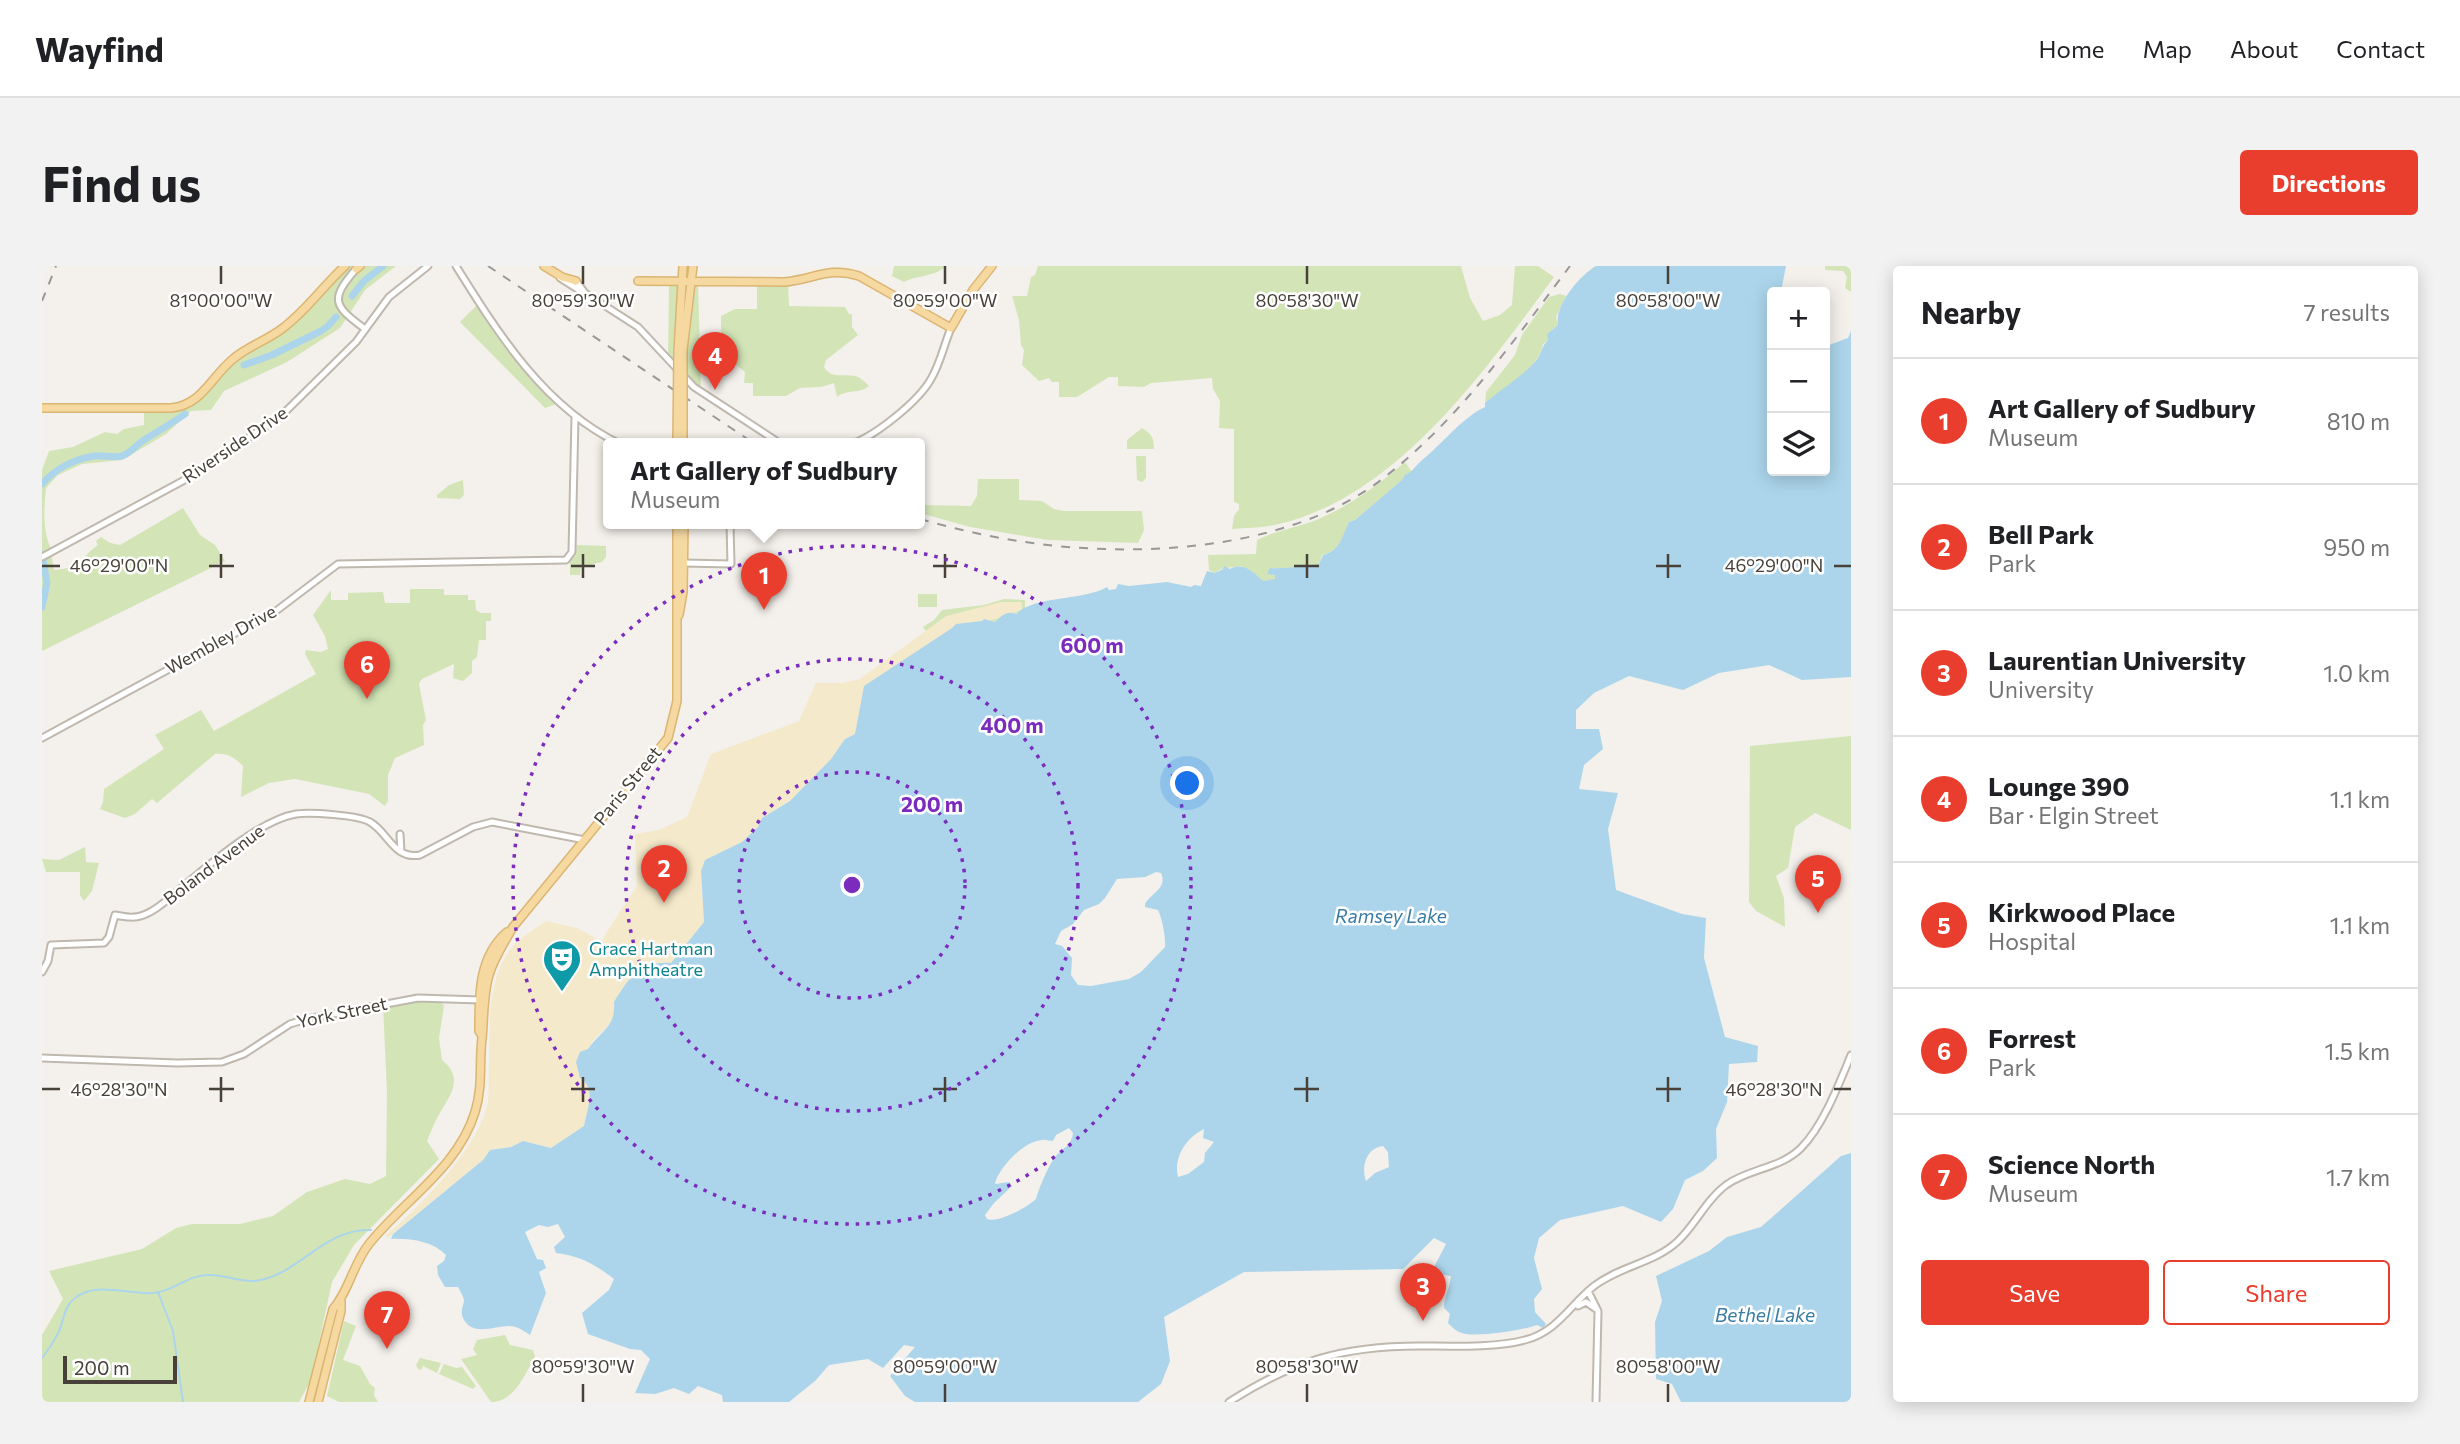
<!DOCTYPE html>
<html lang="en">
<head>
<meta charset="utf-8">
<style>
  :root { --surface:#fff; --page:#f2f2f2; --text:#202124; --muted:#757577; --line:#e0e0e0; --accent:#e93d2d }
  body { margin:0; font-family:Commissioner,sans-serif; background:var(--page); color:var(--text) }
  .controls { position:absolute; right:21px; top:21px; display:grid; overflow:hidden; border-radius:7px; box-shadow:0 4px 18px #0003 }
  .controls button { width:63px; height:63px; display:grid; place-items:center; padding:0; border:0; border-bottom:2px solid var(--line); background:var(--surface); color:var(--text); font:35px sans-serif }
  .scale { position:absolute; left:21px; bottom:18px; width:114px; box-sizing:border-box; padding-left:7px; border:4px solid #474139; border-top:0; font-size:19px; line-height:24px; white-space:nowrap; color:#474139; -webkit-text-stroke:5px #fff; paint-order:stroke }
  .you { position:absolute; left:1146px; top:518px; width:24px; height:24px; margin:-18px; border:5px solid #fff; border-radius:50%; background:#1a73e8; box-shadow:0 0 0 10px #1a73e833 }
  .badge { display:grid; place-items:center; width:46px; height:46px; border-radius:50%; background:var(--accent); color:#fff; font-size:23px; font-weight:700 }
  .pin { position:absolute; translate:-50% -58px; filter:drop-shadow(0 2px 4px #0008) }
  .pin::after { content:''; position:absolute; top:37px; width:24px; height:21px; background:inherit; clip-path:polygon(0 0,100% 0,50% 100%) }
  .popup { position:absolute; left:561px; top:172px; width:322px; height:91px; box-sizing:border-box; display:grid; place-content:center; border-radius:7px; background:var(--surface); filter:drop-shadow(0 2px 5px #0005); font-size:23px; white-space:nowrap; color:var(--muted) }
  .popup b { font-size:26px; color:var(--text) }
  .popup::after { content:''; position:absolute; left:50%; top:100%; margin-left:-14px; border:14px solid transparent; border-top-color:var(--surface) }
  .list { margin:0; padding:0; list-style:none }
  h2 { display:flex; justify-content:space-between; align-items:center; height:91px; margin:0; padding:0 28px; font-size:30px }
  h2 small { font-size:23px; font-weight:400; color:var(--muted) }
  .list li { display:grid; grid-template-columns:46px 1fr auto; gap:21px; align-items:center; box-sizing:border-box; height:126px; padding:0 28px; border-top:2px solid var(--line) }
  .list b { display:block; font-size:26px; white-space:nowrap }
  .list p { margin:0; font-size:23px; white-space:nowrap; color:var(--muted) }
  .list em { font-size:23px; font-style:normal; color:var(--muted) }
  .actions { display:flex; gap:14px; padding:21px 28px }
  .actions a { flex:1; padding:16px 0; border:2px solid var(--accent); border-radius:7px; text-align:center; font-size:24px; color:var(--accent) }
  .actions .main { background:var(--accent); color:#fff }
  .icon { flex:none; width:38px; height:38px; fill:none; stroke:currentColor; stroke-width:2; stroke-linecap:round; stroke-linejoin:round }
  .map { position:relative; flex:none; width:1809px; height:1136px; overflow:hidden; border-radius:7px }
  header { display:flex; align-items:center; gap:42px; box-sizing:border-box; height:98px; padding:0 35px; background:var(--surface); border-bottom:2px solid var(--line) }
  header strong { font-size:33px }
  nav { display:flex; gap:38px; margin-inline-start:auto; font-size:24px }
  .intro { display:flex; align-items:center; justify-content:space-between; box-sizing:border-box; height:168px; padding:0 42px }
  h1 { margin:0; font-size:49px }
  .button { padding:18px 32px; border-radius:7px; background:var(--accent); color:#fff; font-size:24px; font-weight:700 }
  main { display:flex; gap:42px; padding:0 42px }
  aside { flex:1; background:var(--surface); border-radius:7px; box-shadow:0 4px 18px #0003 }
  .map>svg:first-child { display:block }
  .green { fill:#d3e5b7 }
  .sand { fill:#f4e9ca }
  .water { fill:#acd5eb; fill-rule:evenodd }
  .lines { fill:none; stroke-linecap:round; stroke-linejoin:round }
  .stream { stroke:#acd5eb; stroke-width:2 }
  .river { stroke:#acd5eb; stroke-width:7 }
  .minor-casing { stroke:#bfb8ae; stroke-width:9 }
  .major-casing { stroke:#dbb572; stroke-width:10 }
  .minor { stroke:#fff; stroke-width:5 }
  .major { stroke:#f6d9a1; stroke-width:7 }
  .rail { stroke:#989898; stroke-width:2; stroke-dasharray:9 9; stroke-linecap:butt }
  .major-bridge-casing { stroke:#dbb572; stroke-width:10; stroke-linecap:butt }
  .major-bridge { stroke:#f6d9a1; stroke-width:7 }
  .ticks { fill:none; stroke:#474139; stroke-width:2.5 }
  .ring { fill:none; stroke:#7b2cbf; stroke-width:3.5; stroke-dasharray:3.5 7 }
  .labels { text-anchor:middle; stroke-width:5; stroke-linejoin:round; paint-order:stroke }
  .street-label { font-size:18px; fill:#474139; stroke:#fff }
  .culture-label { font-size:18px; fill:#0d838f; stroke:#fff; text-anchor:start }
  .water-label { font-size:19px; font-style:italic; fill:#387ca4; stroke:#fff }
  .ticks-label { font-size:18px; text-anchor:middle; fill:#474139; stroke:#fff; stroke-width:5; stroke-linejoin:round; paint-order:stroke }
  .centre { fill:#7b2cbf; stroke:#fff; stroke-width:3.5 }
  .ring-label { font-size:21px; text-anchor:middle; font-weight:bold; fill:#7b2cbf; stroke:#fff; stroke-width:5; stroke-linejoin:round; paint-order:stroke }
</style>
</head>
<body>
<header>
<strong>Wayfind</strong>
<nav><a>Home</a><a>Map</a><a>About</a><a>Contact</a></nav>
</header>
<div class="intro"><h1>Find us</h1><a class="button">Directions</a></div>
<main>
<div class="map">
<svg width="1809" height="1136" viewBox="0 0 1809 1136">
  <rect width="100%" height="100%" fill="#f4f0eb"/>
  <path class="green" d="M302 0H354L323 24 298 62 245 96 182 125 169 144 149 145 124 168 80 194 40 198 16 209 4 222C2 244 0 265 10 285L9 287 12 304C43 301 35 294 56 279L54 275 59 271 68 277 78 279 141 242 158 269 173 279 183 295 0 385V204L7 185 31 181 63 166 75 168 82 163 102 159V142L143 139 182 101 234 66Z
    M852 0H904C893 11 875 9 862 16L850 10Z
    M996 0H1419L1428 32 1441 55 1458 49 1470 39 1473 0H1496L1512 11C1444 103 1356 230 1237 258 1222 262 1206 262 1190 263L1192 250 1197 243V238L1192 236V163L1177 162 1178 135 1171 123 1170 112 1109 117 1102 121 1076 120V111H1067L1035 131H1017V116H1010L1007 112 997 115 980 99 982 84 979 79 977 54 970 30H985L989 11 993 9Z
    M1783 0H1809V26L1803 22 1805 11 1801 5 1783 4Z
    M746 15 747 40 803 41 807 48H810V61L816 69 784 94 782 101C790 114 801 107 813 110 818 111 824 117 827 120 818 128 804 123 795 131L792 117 779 121 758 122 744 130H711V117H702L703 106 693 98V81L679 80V50L693 43H715V16Z
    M627 16H639L633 101 626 94Z
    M652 16H656L659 124 644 110V81Z
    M1518 28 1524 30 1514 51 1516 59 1505 68 1507 73 1501 78C1495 108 1460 118 1443 141L1444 126 1473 89 1480 69 1507 31Z
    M438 36 480 96 517 137 503 142 418 56Z
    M1100 162C1110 168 1112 172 1112 183H1085V174Z
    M1094 190H1104V212L1100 216 1095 214Z
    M1363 196 1370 206 1313 254 1307 256C1301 271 1299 284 1280 289L1277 298 1250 303 1228 302 1233 309V314L1220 315 1199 300C1191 302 1180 300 1173 307L1167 304 1166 289 1214 288 1215 274C1232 265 1253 262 1272 255 1306 241 1335 220 1363 196Z
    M936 213H977V234L1000 235 1012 243 1022 245H1100L1102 264 1096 277 1006 274 928 261 878 247V239L929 240 935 230Z
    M421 214 422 229 418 233 395 232V229L407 219Z
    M535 279 564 280V291L560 296 539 301 538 309H528V295L534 289Z
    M368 323H402V329H426V334H433L434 344 439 347H449V355H444V374H437L435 391 430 395V407L421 415 411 412 412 398 380 413 377 418 384 454 381 459 382 479 353 492 346 509V535L343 540 327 528 253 513 227 517 199 531 201 500C192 491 185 487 173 488L115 537 110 533 93 548 83 552 58 543 61 536 62 523 122 483 113 469 159 444 172 465 274 408 263 388 264 384 279 386 286 383 283 370 271 349 289 324V334H306V327L341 326 343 337H368Z
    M876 328H895V341H876Z
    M962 333 983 334V342L973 348 960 350 953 356 946 354 891 375 881 361 892 354 900 344 942 339Z
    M1809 470V564L1773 547 1753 561 1746 602 1734 610 1742 632 1743 661 1714 645 1707 636 1708 480Z
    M43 581 44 596 57 597 50 625 42 635 38 629V606H4L0 593 17 594Z
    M396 732 402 740 397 772 400 794C425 814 405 832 394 854 391 860 388 868 385 875L397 893 312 979 290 1016 269 1114 257 1136H0V1069L21 1033 7 1005 100 983 134 962 150 958H198L231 950 265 926 303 913 328 918 344 910 345 827 341 738Z
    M302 1055 314 1060 301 1094 318 1100 328 1118 333 1122 332 1129 336 1136H297L285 1130Z
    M463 1069 468 1079 491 1084 493 1091C482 1110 472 1136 449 1136L419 1093 435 1089 431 1083 435 1074Z
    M378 1092 399 1097 395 1107 381 1100 379 1104 376 1103 374 1099Z
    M402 1098 414 1102 420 1101 434 1120 431 1123 397 1108Z"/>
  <path class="sand" d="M959 336H980V344L954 353 919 359 813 468 803 473 789 493 748 535 720 552 716 561 700 576 663 594 659 605 662 656 629 697C597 694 588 711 572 736 575 766 555 761 546 784 543 793 543 804 541 813 554 825 545 845 542 860L509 882 481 875 469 881 448 884 441 894 347 971 343 970C379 940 432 886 445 841 448 829 446 812 447 799 448 760 444 714 470 681 479 671 493 663 504 655L535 662 559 675 595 620 593 568 617 564 645 551 669 488 757 455 774 417H800L818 413 904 350Z"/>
  <path class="water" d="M1554 0H1744L1739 26H1730V205H1783V73L1787 79 1806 72 1809 65V411L1760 414 1727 399 1677 407 1641 424 1587 410 1552 427 1534 444V463H1557L1561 483 1542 499 1537 523 1576 527 1566 563 1574 624 1640 648 1664 652 1662 692 1683 771 1716 780 1715 796 1687 798 1685 836 1674 863 1675 892 1661 905 1643 914 1631 943 1619 956 1581 940 1518 954 1497 972 1492 992 1500 1023 1492 1033 1493 1046 1504 1058 1501 1062 1495 1059C1482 1064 1433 1072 1420 1067 1415 1066 1410 1061 1406 1057L1408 1048 1402 1042C1402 1031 1408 1022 1409 1010L1403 1009 1393 1011 1391 1003 1404 978 1392 972 1361 1003 1202 1006 1122 1051 1128 1095 1119 1118 1096 1136H873L863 1130 848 1110 873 1081 862 1079 841 1102 826 1093 787 1099 773 1115 747 1136H681L680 1129 656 1120 647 1128 632 1122 613 1128 593 1127 608 1093 599 1084 588 1083 546 1068 540 1047 567 1024 572 1013C551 997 538 990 514 987L512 981 523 971 516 958 506 961 497 959 483 966 495 993 501 994 504 1002 497 1006 504 1027 488 1069C482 1065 475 1060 467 1060 452 1060 430 1071 421 1052 418 1045 421 1041 422 1035 422 1031 418 1025 416 1021H403L396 1009 395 1000 402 995 404 989C391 975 367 972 349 973L351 968 441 894 448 884 469 881 481 875 509 882 542 860C545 843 555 822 538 812L534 796 538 786 546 783C559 764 574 762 572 736 588 711 597 695 629 697L662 656 659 605 663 594 700 576 716 561 720 552 748 535 789 493 803 473 813 468 822 420 910 362 914 358 940 355 942 353 953 356C959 351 964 344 974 348 993 329 1041 335 1065 321L1067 324 1074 323 1076 318 1087 320 1125 316 1149 321 1152 319 1159 320 1165 305 1173 307 1181 303 1182 300 1188 303C1201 296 1210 305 1221 315L1233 313V309L1225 308 1228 302C1247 303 1259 300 1277 298L1281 289C1299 284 1300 270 1307 256L1313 254 1360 214 1363 209C1371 206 1373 200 1379 195 1398 180 1422 150 1443 141V137C1459 123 1478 112 1492 97 1500 89 1499 80 1506 74L1505 68 1516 59C1512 40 1538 9 1554 0ZM1114 606 1119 607C1126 622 1109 627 1103 638V641L1116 644C1120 652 1124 672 1123 681L1099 706 1087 713 1049 720 1036 719 1029 709 1030 692 1020 680 1013 678 1019 665 1031 658 1042 644 1057 638 1063 632 1075 613 1103 611ZM1027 862 1031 867C1029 881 1021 881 1014 890 1007 898 997 922 994 933 984 942 957 957 945 953L943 949 952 937 970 920 967 916 953 918C956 902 982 875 1000 874 1003 873 1007 875 1011 875L1014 869ZM1162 863 1161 872 1172 876 1163 887 1162 896 1146 908 1136 911C1131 891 1145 871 1162 863ZM1341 880 1346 886 1347 901 1333 907 1324 915C1319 901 1324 882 1341 880Z
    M1809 887V1136H1639L1630 1118 1614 1113 1613 1056 1620 1035 1614 1010 1667 985 1685 971 1719 961 1799 890Z"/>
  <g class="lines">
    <path class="stream" d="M116 1026 131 1065 141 1136
      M0 1092C6 1084 13 1075 17 1065 22 1054 22 1040 33 1032 55 1015 86 1029 111 1027 131 1026 145 1009 166 1009 184 1008 200 1018 219 1014 259 1005 284 962 329 964"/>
    <path class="river" d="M310 30 322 15 341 0
      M202 99 230 89 279 65 286 60 294 51
      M0 218C13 203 32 193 52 190 61 189 70 192 80 190 89 187 94 179 102 174 116 165 129 158 143 148
      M0 288 5 317 0 341"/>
    <defs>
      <path id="minor" d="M414 0C457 69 503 142 578 178
        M314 3C287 34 292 40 323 63
        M518 12 540 26
        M534 15 543 27 596 61 652 121 739 178
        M810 178C834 169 876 136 889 113 898 98 902 79 909 62
        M0 291 148 211 239 150 314 76 347 31 386 0
        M641 297 689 298 688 258
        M0 472 234 345 296 298 524 294 530 286 533 151
        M358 568 359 586
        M0 706 6 695 9 679 62 677 67 671 73 649C83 651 94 653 104 648 117 643 128 631 138 623 167 599 218 554 254 548 268 546 316 549 328 556 346 566 352 594 378 589L431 561 450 556 543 574
        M0 792 135 797 180 796 202 788 248 758 265 753 376 732 438 734
        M1546 1025 1556 1045 1554 1136
        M1536 1040 1544 1036 1554 1043
        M1187 1136C1251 1095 1300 1080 1377 1080 1408 1080 1453 1082 1483 1074 1515 1066 1528 1039 1552 1020 1578 1000 1613 997 1636 975 1654 958 1664 934 1684 919 1708 902 1738 903 1759 882 1781 860 1797 818 1809 789"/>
      <path id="major" d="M502 0 520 11 534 15
        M314 3 318 0
        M596 15 742 16C771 14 786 0 817 10L909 62 931 24 950 0
        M641 84 651 0
        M636 85 641 0
        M0 142H129C160 139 169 111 191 93 206 80 226 74 241 62 265 44 281 20 303 0
        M637 349 641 326 642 258
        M440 770 437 765C437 730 436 691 465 666
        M267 1136 291 1043C307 1025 311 998 327 978 362 934 416 902 433 846 441 821 437 797 440 772 442 752 441 729 447 709 452 692 462 677 471 661L626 472 635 435V258
        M276 1136 299 1045V1035"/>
    </defs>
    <use href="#minor" class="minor-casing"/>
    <use href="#major" class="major-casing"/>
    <use href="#minor" class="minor"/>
    <use href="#major" class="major"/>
    <path class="rail" d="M446 0 713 178
      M0 35 14 0
      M878 253C910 262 943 270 976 275 1090 293 1244 286 1339 214 1416 155 1470 77 1528 0"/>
    <defs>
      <path id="major-bridge" d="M635 178 636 85
        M641 178V84"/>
    </defs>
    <use href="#major-bridge" class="major-bridge-casing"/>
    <use href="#major-bridge" class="major-bridge"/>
  </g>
  <path class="ticks" d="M179 0V18M541 0V18M903 0V18M1265 0V18M1626 0V18M179 288V312M541 288V312M903 288V312M1265 288V312M1626 288V312M0 300H18M167 300H192M529 300H553M891 300H915M1252 300H1277M1614 300H1639M1792 300H1809M179 811V836M541 811V836M903 811V836M1265 811V836M1626 811V836M0 823H18M167 823H192M529 823H553M891 823H915M1252 823H1277M1614 823H1639M1792 823H1809M541 1118V1136M903 1118V1136M1265 1118V1136M1626 1118V1136"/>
  <g class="ring">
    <circle cx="810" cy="619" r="113"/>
    <circle cx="810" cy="619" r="226"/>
    <circle cx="810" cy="619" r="339"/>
  </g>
  <defs>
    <symbol id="theatre-pin" viewBox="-11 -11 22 30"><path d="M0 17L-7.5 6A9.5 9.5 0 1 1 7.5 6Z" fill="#0f9aa8" stroke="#fff"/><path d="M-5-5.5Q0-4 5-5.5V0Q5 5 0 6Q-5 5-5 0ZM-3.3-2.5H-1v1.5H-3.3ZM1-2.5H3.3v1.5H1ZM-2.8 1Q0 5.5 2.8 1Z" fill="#fff"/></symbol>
  </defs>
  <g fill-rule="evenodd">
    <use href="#theatre-pin" x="498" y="671" width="44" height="60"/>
  </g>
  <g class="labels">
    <g class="street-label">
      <text transform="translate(193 179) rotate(-34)" y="6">Riverside Drive</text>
      <text transform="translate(179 374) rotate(-29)" y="6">Wembley Drive</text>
      <text transform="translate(586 520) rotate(-51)" y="6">Paris Street</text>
      <text transform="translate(172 599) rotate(-37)" y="6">Boland Avenue</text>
      <text transform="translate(300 747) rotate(-12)" y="6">York Street</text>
    </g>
    <g class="culture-label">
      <text x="547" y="689">Grace Hartman<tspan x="547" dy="21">Amphitheatre</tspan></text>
    </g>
    <g class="water-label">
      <text x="1349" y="657">Ramsey Lake</text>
      <text x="1723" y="1056">Bethel Lake</text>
    </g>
  </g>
  <g class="ticks-label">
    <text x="179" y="41">81°00'00"W</text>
    <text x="541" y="41">80°59'30"W</text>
    <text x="903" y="41">80°59'00"W</text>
    <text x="1265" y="41">80°58'30"W</text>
    <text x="1626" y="41">80°58'00"W</text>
    <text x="77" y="306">46°29'00"N</text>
    <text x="1732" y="306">46°29'00"N</text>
    <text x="77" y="830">46°28'30"N</text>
    <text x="1732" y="830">46°28'30"N</text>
    <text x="541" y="1107">80°59'30"W</text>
    <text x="903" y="1107">80°59'00"W</text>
    <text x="1265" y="1107">80°58'30"W</text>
    <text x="1626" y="1107">80°58'00"W</text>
  </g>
  <circle cx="810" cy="619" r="10" class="centre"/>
  <g class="ring-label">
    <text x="1050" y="387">600 m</text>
    <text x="970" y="467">400 m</text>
    <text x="890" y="546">200 m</text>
  </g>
</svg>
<div class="controls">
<button>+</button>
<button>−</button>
<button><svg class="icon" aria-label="layers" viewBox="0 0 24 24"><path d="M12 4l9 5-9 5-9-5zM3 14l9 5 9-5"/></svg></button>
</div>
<div class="scale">200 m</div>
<div class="you"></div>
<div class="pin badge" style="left:722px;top:344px">1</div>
<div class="popup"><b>Art Gallery of Sudbury</b>Museum</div>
<div class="pin badge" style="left:622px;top:637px">2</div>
<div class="pin badge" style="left:1381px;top:1055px">3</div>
<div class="pin badge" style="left:673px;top:124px">4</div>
<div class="pin badge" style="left:1776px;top:647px">5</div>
<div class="pin badge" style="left:325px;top:433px">6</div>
<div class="pin badge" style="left:345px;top:1083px">7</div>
</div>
<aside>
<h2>Nearby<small>7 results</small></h2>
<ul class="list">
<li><span class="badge">1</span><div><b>Art Gallery of Sudbury</b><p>Museum</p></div><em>810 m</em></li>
<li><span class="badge">2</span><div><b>Bell Park</b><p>Park</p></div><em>950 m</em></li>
<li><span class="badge">3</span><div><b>Laurentian University</b><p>University</p></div><em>1.0 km</em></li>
<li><span class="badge">4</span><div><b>Lounge 390</b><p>Bar · Elgin Street</p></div><em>1.1 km</em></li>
<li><span class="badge">5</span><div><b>Kirkwood Place</b><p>Hospital</p></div><em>1.1 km</em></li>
<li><span class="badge">6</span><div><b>Forrest</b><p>Park</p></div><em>1.5 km</em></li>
<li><span class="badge">7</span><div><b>Science North</b><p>Museum</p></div><em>1.7 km</em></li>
</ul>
<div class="actions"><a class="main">Save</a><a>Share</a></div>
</aside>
</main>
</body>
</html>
